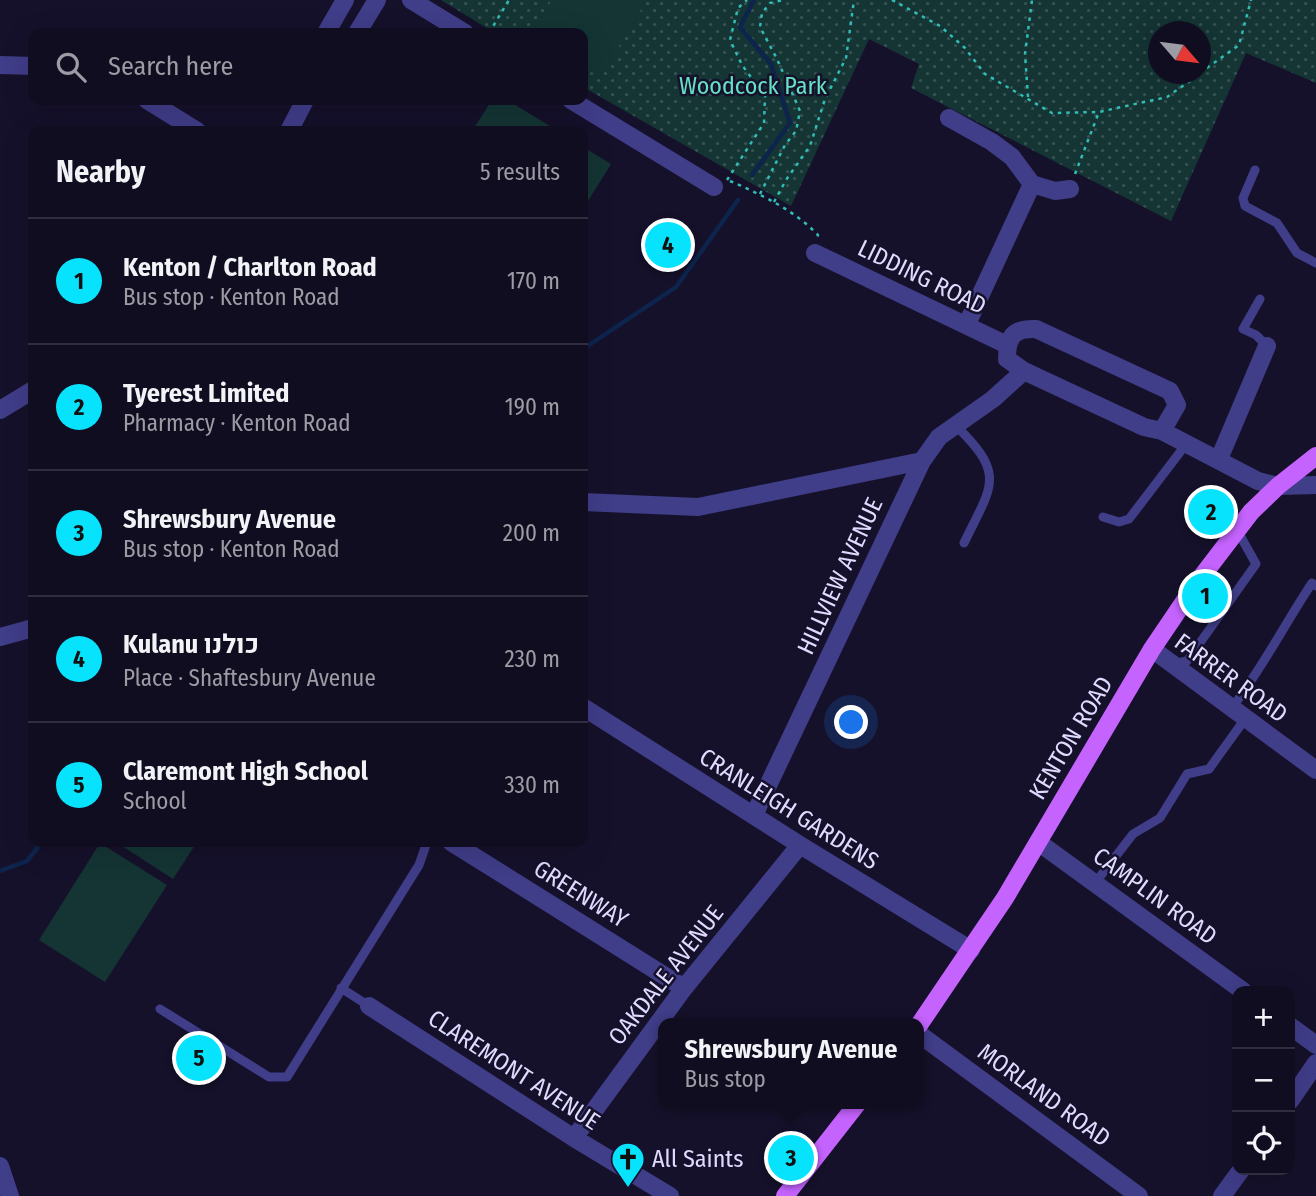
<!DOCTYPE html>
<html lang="en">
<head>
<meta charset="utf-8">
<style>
  :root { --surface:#100d20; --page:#191629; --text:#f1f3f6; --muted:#9c9ca5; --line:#302d3e; --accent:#08e3fd }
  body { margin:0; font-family:"Fira Sans Condensed",Heebo,sans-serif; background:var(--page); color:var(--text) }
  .controls { position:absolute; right:21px; bottom:21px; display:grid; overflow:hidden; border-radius:14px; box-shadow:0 7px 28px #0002 }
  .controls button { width:63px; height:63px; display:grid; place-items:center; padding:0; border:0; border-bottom:2px solid var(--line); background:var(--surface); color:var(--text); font:35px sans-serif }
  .compass { position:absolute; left:1148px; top:21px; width:63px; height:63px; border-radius:50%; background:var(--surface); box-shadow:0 7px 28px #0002; rotate:118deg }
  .you { position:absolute; left:852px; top:723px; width:24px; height:24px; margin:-18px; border:5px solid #fff; border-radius:50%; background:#1a73e8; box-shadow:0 0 0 10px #1a73e833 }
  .badge { display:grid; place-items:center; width:46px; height:46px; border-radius:50%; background:var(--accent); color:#111; font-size:23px; font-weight:700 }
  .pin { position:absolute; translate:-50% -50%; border:4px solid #fff; box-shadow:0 2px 7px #0006 }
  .popup { position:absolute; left:658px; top:1018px; width:266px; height:91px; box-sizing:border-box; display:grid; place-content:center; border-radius:14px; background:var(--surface); filter:drop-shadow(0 2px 5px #0005); font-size:23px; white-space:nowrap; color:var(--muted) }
  .popup b { font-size:26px; color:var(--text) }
  .popup::after { content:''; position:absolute; left:50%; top:100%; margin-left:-14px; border:14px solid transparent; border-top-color:var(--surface) }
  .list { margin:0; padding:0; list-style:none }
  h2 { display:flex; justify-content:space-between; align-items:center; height:91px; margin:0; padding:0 28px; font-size:30px }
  h2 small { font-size:23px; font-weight:400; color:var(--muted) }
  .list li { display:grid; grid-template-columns:46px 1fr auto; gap:21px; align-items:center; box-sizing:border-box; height:126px; padding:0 28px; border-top:2px solid var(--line) }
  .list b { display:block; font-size:26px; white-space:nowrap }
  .list p { margin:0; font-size:23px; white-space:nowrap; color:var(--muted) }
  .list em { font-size:23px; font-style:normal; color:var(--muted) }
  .icon { flex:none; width:38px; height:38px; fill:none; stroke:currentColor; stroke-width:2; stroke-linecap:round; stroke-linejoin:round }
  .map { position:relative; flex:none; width:1316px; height:1196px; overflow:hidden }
  .search { position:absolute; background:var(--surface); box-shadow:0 7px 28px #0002; left:28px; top:28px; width:560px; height:77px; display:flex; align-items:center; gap:18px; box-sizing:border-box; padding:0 24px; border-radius:14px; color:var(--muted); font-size:26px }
  .panel { position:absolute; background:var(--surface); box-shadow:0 7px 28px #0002; left:28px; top:126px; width:560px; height:721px; border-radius:14px }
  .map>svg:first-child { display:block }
  .park { fill:url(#park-dots); fill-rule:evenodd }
  .garden { fill:#143534 }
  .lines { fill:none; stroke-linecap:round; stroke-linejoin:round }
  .stream { stroke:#0d244d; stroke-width:4.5 }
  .path { stroke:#31bcb5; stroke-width:2.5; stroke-dasharray:3.5 5; stroke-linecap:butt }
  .service { stroke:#403d89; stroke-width:9 }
  .minor { stroke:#403d89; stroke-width:18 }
  .primary { stroke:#c563fe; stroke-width:18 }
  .labels { text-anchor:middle; stroke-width:5; stroke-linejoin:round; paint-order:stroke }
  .park-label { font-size:24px; fill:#65e0c2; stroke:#16112b }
  .street-label { font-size:24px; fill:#dfdbff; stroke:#16112b }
  .poi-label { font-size:24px; fill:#dfdbff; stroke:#16112b; text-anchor:start }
</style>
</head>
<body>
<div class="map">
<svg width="1316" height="1196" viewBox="0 0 1316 1196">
  <defs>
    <pattern id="park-dots" width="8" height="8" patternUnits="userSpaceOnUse" patternTransform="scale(1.75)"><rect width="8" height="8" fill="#143534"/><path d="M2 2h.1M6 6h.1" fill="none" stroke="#365252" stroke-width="1.8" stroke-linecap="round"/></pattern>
  </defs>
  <rect width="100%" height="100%" fill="#16112b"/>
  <path class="park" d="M441 0H1316V83L1246 53 1171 221 911 88 919 64 869 39 791 206 583 87V33H495ZM1158 32H1200V74H1158Z"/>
  <path class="garden" d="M552 0H647L601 76 583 66V33H532Z
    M492 100H507L558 131H472Z
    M583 147 611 164 583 209Z
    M116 842H197L173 879Z
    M100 843 167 885 105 982 39 940Z"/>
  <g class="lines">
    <path class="stream" d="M752 175 790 123 771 64 740 27 754 0
      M583 349 676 287 738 200
      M0 871 27 861 42 842"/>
    <path class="path" d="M892 0 940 26 965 48 985 74 1052 113 1099 112 1167 97 1200 74
      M489 33 509 0
      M1200 73 1239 45 1251 0
      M1028 97 1025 54 1032 0
      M1075 174 1099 112
      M727 180 764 123 765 96 742 65 730 40 738 8 747 0
      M730 181C762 195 794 210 818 235L817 239
      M760 194 785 145 796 131 800 111 777 59 760 27 762 13 770 3 783 0
      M774 202 786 180 810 146 825 99 846 58 854 0"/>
    <path class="service" d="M1255 170 1243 198 1245 206 1277 223 1297 253 1316 263
      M1260 299 1243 329 1256 335 1267 346
      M955 425C1007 475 992 485 964 543
      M1103 517 1119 522 1129 519 1187 443
      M1173 664 1187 661 1256 564 1237 530
      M1231 709C1262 669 1284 625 1312 583L1316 586
      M1095 883 1133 834 1160 818 1187 774 1209 769 1245 719
      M341 988 369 1006
      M160 1009 269 1077H287L419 865 427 842"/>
    <path class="minor" d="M411 0 465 33
      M326 33 345 0
      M357 33 377 0
      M0 65 33 66
      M147 100 197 131
      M571 100 714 187
      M949 118 992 142 1012 157 1032 184 1055 191 1070 189
      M289 131 305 100
      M815 253 1007 345
      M967 324 1032 184
      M0 410 33 390
      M1162 431 1177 405 1170 391 1036 329C1013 328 1007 337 1007 359L1024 371 1144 427 1162 431 1258 481 1278 486 1316 485
      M1219 459 1267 346
      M583 502 698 507 922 461
      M0 637 33 628
      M1152 649 1316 770
      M583 707 800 845 971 950
      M754 815 922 461 939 437 993 399 1024 371
      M451 842 684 988
      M1038 842 1243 991
      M369 1006 574 1138 670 1196
      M1290 1026 1316 1045
      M919 1034 1139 1196
      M1290 1101 1316 1063
      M574 1138 684 988 800 845
      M0 1166 10 1196
      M1222 1196 1241 1170"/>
    <path class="primary" d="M919 1025 1005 898 1152 649 1196 584 1251 512 1278 486 1316 456
      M785 1196 857 1104"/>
  </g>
  <defs>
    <symbol id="church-pin" viewBox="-11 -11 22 30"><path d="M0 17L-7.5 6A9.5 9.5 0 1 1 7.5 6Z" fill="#08e3fd" stroke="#16112b"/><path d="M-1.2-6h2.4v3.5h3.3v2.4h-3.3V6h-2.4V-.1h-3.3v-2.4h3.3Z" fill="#111"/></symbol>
  </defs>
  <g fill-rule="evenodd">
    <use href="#church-pin" x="609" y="1140" width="38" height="52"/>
  </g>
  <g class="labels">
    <g class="park-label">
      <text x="753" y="94">Woodcock Park</text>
    </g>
    <g class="street-label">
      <text transform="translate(922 277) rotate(26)" y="8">LIDDING ROAD</text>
      <text transform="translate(840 576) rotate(-65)" y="8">HILLVIEW AVENUE</text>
      <text transform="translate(1231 678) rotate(36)" y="8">FARRER ROAD</text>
      <text transform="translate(1071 738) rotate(-59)" y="8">KENTON ROAD</text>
      <text transform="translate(789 809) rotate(32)" y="8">CRANLEIGH GARDENS</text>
      <text transform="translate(581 894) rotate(32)" y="8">GREENWAY</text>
      <text transform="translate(1155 896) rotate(36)" y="8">CAMPLIN ROAD</text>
      <text transform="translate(666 975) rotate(-52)" y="8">OAKDALE AVENUE</text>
      <text transform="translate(514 1070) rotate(33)" y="8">CLAREMONT AVENUE</text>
      <text transform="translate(1044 1095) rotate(36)" y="8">MORLAND ROAD</text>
    </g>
    <g class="poi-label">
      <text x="652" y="1167">All Saints</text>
    </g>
  </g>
</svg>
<div class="controls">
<button>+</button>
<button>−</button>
<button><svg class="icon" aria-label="locate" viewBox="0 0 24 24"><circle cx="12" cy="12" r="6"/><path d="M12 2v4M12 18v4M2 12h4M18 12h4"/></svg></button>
</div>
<svg class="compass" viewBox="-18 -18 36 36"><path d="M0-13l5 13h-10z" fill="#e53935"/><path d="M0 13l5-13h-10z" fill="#9c9ca5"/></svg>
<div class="you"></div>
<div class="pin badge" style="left:1205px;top:596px">1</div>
<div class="pin badge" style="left:1211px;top:512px">2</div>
<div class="pin badge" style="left:791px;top:1158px">3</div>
<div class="popup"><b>Shrewsbury Avenue</b>Bus stop</div>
<div class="pin badge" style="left:668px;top:245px">4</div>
<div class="pin badge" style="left:199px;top:1058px">5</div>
<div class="search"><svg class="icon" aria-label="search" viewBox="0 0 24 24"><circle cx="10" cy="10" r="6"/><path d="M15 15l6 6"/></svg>Search here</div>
<section class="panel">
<h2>Nearby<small>5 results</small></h2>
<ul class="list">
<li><span class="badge">1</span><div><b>Kenton / Charlton Road</b><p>Bus stop · Kenton Road</p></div><em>170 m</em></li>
<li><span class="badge">2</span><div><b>Tyerest Limited</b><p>Pharmacy · Kenton Road</p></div><em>190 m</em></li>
<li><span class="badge">3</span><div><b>Shrewsbury Avenue</b><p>Bus stop · Kenton Road</p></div><em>200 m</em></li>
<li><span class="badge">4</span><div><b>Kulanu כולנו</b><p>Place · Shaftesbury Avenue</p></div><em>230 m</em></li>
<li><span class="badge">5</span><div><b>Claremont High School</b><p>School</p></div><em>330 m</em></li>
</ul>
</section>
</div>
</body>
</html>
